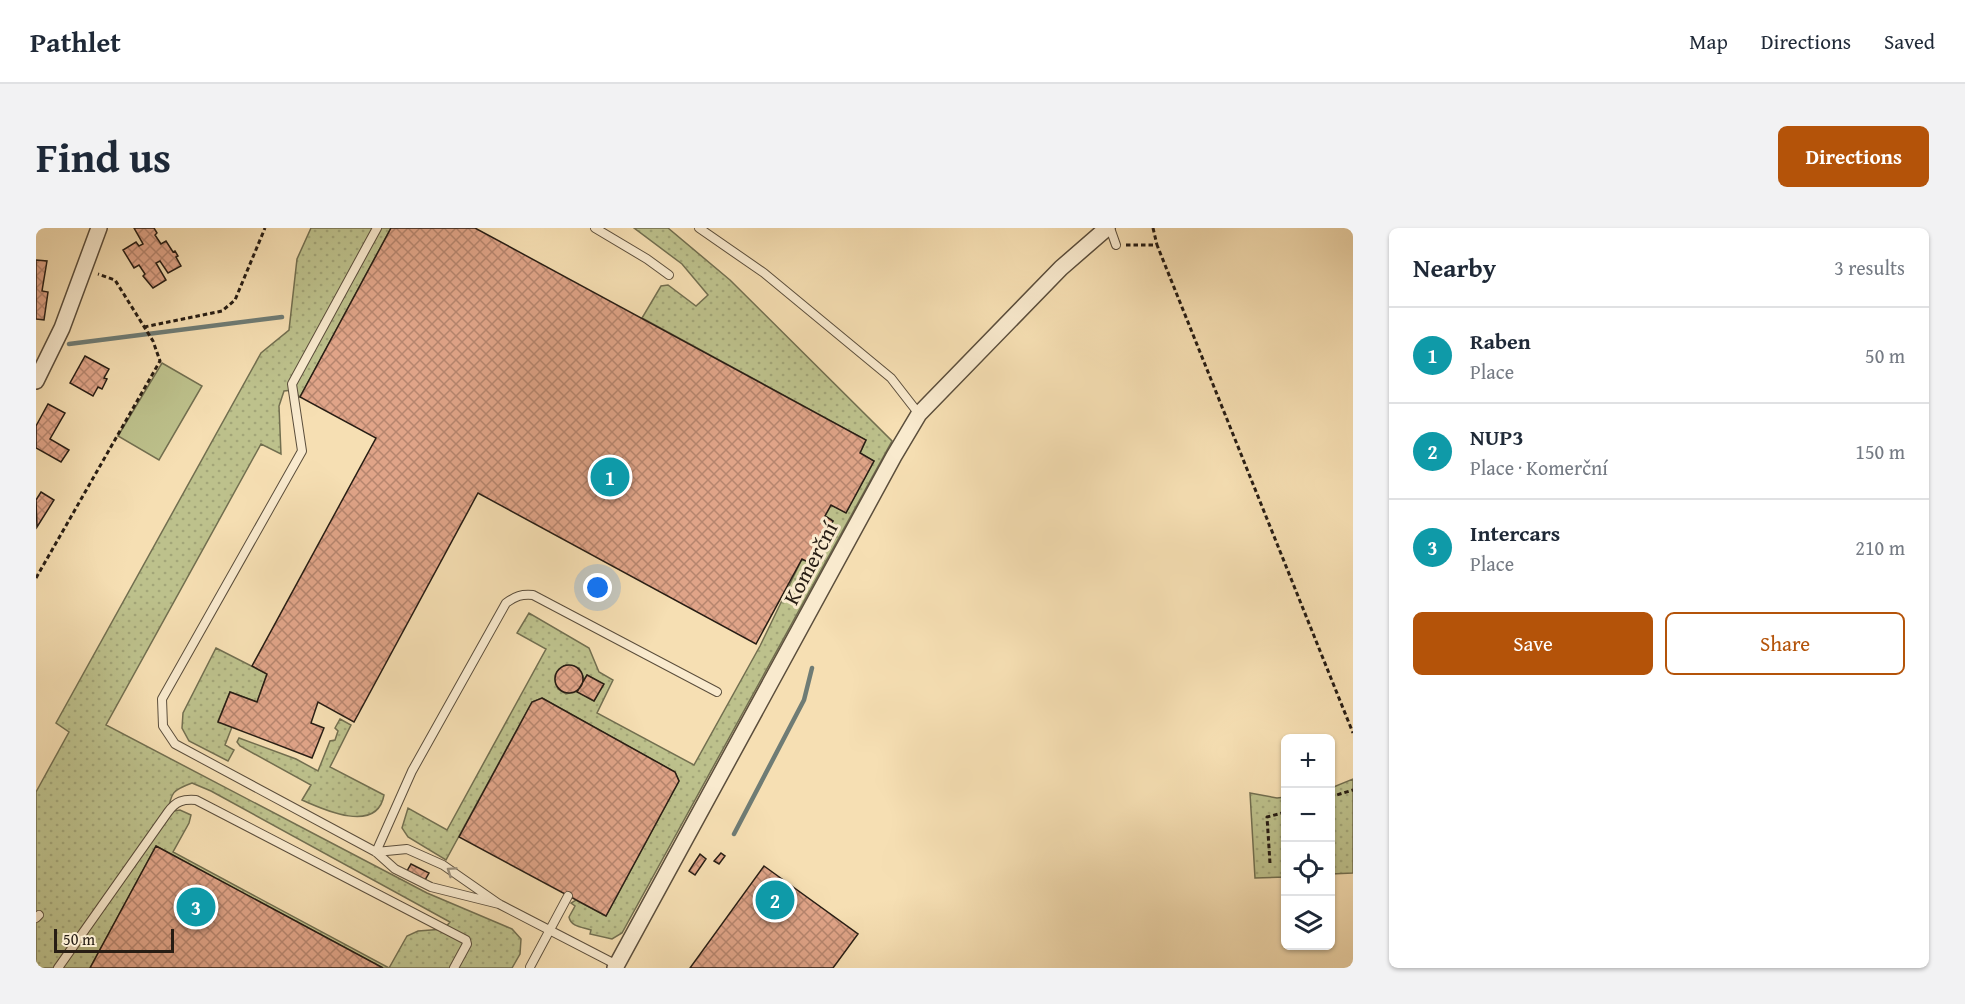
<!DOCTYPE html>
<html lang="en">
<head>
<meta charset="utf-8">
<style>
  :root { --surface:#fff; --page:#f2f2f3; --text:#1f2937; --muted:#747a83; --line:#e0e1e3; --accent:#b45309 }
  body { margin:0; font-family:"Gentium Book Plus",serif; background:var(--page); color:var(--text) }
  .controls { position:absolute; right:18px; bottom:18px; display:grid; overflow:hidden; border-radius:9px; box-shadow:0 2px 4px #0004 }
  .controls button { width:54px; height:54px; display:grid; place-items:center; padding:0; border:0; border-bottom:2px solid var(--line); background:var(--surface); color:var(--text); font:30px sans-serif }
  .scale { position:absolute; left:18px; bottom:15px; width:120px; box-sizing:border-box; padding-left:6px; border:3px solid #271d14; border-top:0; font-size:16px; line-height:21px; white-space:nowrap; color:#271d14; -webkit-text-stroke:4px #f9eace; paint-order:stroke }
  .you { position:absolute; left:562px; top:360px; width:21px; height:21px; margin:-15px; border:4px solid #fff; border-radius:50%; background:#1a73e8; box-shadow:0 0 0 9px #1a73e833 }
  .badge { display:grid; place-items:center; width:39px; height:39px; border-radius:50%; background:var(--accent); color:#fff; font-size:20px; font-weight:700 }
  .pin { position:absolute; translate:-50% -50%; border:3px solid #fff; box-shadow:0 2px 6px #0006 }
  .list { margin:0; padding:0; list-style:none }
  h2 { display:flex; justify-content:space-between; align-items:center; height:78px; margin:0; padding:0 24px; font-size:26px }
  h2 small { font-size:20px; font-weight:400; color:var(--muted) }
  .list li { display:grid; grid-template-columns:39px 1fr auto; gap:18px; align-items:center; box-sizing:border-box; height:96px; padding:0 24px; border-top:2px solid var(--line) }
  .list b { display:block; font-size:22px; white-space:nowrap }
  .list p { margin:0; font-size:20px; white-space:nowrap; color:var(--muted) }
  .list em { font-size:20px; font-style:normal; color:var(--muted) }
  .actions { display:flex; gap:12px; padding:18px 24px }
  .actions a { flex:1; padding:14px 0; border:2px solid var(--accent); border-radius:9px; text-align:center; font-size:21px; color:var(--accent) }
  .actions .main { background:var(--accent); color:#fff }
  .icon { flex:none; width:33px; height:33px; fill:none; stroke:currentColor; stroke-width:2; stroke-linecap:round; stroke-linejoin:round }
  .map { position:relative; flex:none; width:1317px; height:740px; overflow:hidden; border-radius:9px }
  header { display:flex; align-items:center; gap:36px; box-sizing:border-box; height:84px; padding:0 30px; background:var(--surface); border-bottom:2px solid var(--line) }
  header strong { font-size:28px }
  nav { display:flex; gap:33px; margin-inline-start:auto; font-size:21px }
  .intro { display:flex; align-items:center; justify-content:space-between; box-sizing:border-box; height:144px; padding:0 36px }
  h1 { margin:0; font-size:42px }
  .button { padding:15px 27px; border-radius:9px; background:var(--accent); color:#fff; font-size:21px; font-weight:700 }
  main { display:flex; gap:36px; padding:0 36px }
  aside { flex:1; background:var(--surface); border-radius:9px; box-shadow:0 2px 4px #0004 }
  .map>svg:first-child { display:block }
  .grass { fill:url(#grass-dots); stroke:#726f50; stroke-width:1.5; fill-rule:evenodd }
  .park { fill:#bdc18c; stroke:#726f50; stroke-width:1.5 }
  .lines { fill:none; stroke-linecap:round; stroke-linejoin:round }
  .stream { stroke:#6f7c75; stroke-width:4.5 }
  .building { fill:url(#building-cross-hatch); stroke:#271d14; stroke-width:1.5 }
  .service-casing { stroke:#5b4e3c; stroke-width:10 }
  .minor-casing { stroke:#5b4e3c; stroke-width:18 }
  .path { stroke:#271d14; stroke-width:3; stroke-dasharray:4.5 3; stroke-linecap:butt }
  .service { stroke:#f9eace; stroke-width:8 }
  .minor { stroke:#f9eace; stroke-width:15 }
  .oneway { stroke:#9a8e7a }
  .labels { text-anchor:middle; stroke-width:6; stroke-linejoin:round; paint-order:stroke }
  .street-label { font-size:22px; fill:#271d14; stroke:#f9eace }
</style>
</head>
<body>
<header>
<strong>Pathlet</strong>
<nav><a>Map</a><a>Directions</a><a>Saved</a></nav>
</header>
<div class="intro"><h1>Find us</h1><a class="button">Directions</a></div>
<main>
<div class="map">
<svg width="1317" height="740" viewBox="0 0 1317 740">
  <defs>
    <pattern id="grass-dots" width="8" height="8" patternUnits="userSpaceOnUse" patternTransform="scale(1.5)"><rect width="8" height="8" fill="#bdc18c"/><path d="M2 2h.1M6 6h.1" fill="none" stroke="#a2a578" stroke-width="1.8" stroke-linecap="round"/></pattern>
    <pattern id="building-cross-hatch" width="8" height="8" patternUnits="userSpaceOnUse" patternTransform="scale(1.5)"><rect width="8" height="8" fill="#e0a488"/><path d="M0 0l8 8M0 8l8-8" fill="none" stroke="#b6856e"/></pattern>
  </defs>
  <rect width="100%" height="100%" fill="#f6dfb3"/>
  <filter id="stains"><feTurbulence type="fractalNoise" baseFrequency=".00333" numOctaves="4"/><feColorMatrix values="0 0 0 0 .2 0 0 0 0 .09 0 0 0 0 .02 0 0 0 .5 -.17"/></filter>
  <radialGradient id="worn" r=".72"><stop offset=".6" stop-color="#630" stop-opacity="0"/><stop offset="1" stop-color="#630" stop-opacity=".3"/></radialGradient>
  <path class="grass" d="M275 0H355L264 169 257 162 248 163 243 178 245 226 225 216 70 497 391 665 476 701 485 711 484 726 476 740H347L120 618 54 740H0V564L33 504 20 495 225 125 253 102 261 31ZM156 555 175 563 414 694 408 701 382 703 371 708 353 740 137 624 153 595 155 587 144 582 132 584C135 564 137 562 156 555Z
    M598 0H632L694 52 856 213 586 705 576 711 554 706 555 702C546 699 535 699 533 689L539 678 535 675 540 672 570 688 643 553 639 544 506 470 496 474 410 632 372 609 366 600 372 580 411 602 510 421 481 405 493 385 553 420 563 444 577 452 561 485 658 537 724 418 766 331 774 335 797 293 789 288 795 277 810 284 838 233 824 225 830 212 606 90 625 58 632 57 660 78 672 67 646 36ZM530 437 543 440 547 448 548 452 551 447 567 456 558 473 541 463 530 466 522 461C516 451 519 442 530 437Z
    M180 420 231 446 221 474 194 464 182 493 196 499 189 517 198 522 192 533 153 513 146 500 147 485Z
    M304 491 315 497 294 539 348 567C341 606 288 582 266 572L275 557 204 518 201 514 203 510 260 531 282 543 294 513 299 512 302 503 299 500Z
    M1317 551V645L1295 646V560Z
    M1214 565 1241 570 1249 569V649L1219 650Z"/>
  <path class="park" d="M126 135 166 158 123 232 82 208Z"/>
  <g class="lines">
    <path class="stream" d="M33 116 246 89
      M698 606 768 472 776 440"/>
  </g>
  <path class="building" d="M98 0H118L121 5 119 7 125 16 130 13 137 24 139 23 142 28 140 29 145 38 132 45 124 33 120 35 130 52 117 60 107 48 109 46 103 37 98 40 87 22 100 14 103 18 107 16Z
    M355 0H439L830 212 824 225 838 233 810 285 795 277 789 288 797 293 774 335 766 331 720 416 442 265 318 494 282 474 275 495 288 500 276 530 182 494 194 464 221 474 231 446 216 438 340 210 264 169Z
    M0 32 11 33 6 63 12 64 8 92 0 91Z
    M49 128 73 141 68 150 71 151 66 161 62 159 57 168 34 155Z
    M12 176 29 185 14 211 33 222 25 234 0 220V198Z
    M5 264 18 272 1 299 0 272Z
    M519 451a14 14 0 1 1 28 0a14 14 0 1 1-28 0Z
    M551 447 568 456 558 473 541 464Z
    M506 470 639 544 643 553 570 688 423 609 496 474Z
    M120 618 347 740H54Z
    M685 625 689 628 683 636 678 633Z
    M664 626 670 631 659 647 653 643Z
    M375 636 393 645 389 652 371 643Z
    M728 638 822 706 797 740H654Z"/>
  <g class="lines">
    <defs>
      <path id="service" d="M341 0 256 156 266 223 126 471 127 498 139 516 340 624 359 641 395 659 463 676
        M559 0 611 31 633 47
        M663 0 728 45 855 150 883 186
        M1074 0 1080 17
        M340 624 376 543 470 375C480 368 485 366 497 367L681 464
        M340 624 371 621 407 637 463 676 581 737
        M0 690 3 687
        M494 739 532 668
        M22 740 132 584C140 573 147 571 160 572L430 712 431 716 418 740"/>
      <path id="minor" d="M0 153 26 100 63 0
        M579 740 858 228 883 186 1025 40 1071 0"/>
    </defs>
    <use href="#service" class="service-casing"/>
    <use href="#minor" class="minor-casing"/>
    <path class="path" d="M1117 0 1121 17
      M1090 17H1121L1317 505
      M108 99 186 83 199 72 229 0
      M0 350 124 133 117 113 79 52 62 46
      M1294 569 1317 562
      M1234 635 1231 589 1250 584"/>
    <use href="#service" class="service"/>
    <use href="#minor" class="minor"/>
  </g>
  <defs><path id="oneway-chevron" d="M-2-3.5L2.5 0L-2 3.5" fill="none" stroke-width="1.6" stroke-linecap="round" stroke-linejoin="round" transform="scale(1.5)"/></defs>
  <use class="oneway" href="#oneway-chevron" transform="translate(415 643) rotate(-146)"/>
  <g class="labels">
    <g class="street-label">
      <text transform="translate(774 335) rotate(-62)" y="8">Komerční</text>
    </g>
  </g>
  <rect width="100%" height="100%" filter="url(#stains)"/>
  <rect width="100%" height="100%" fill="url(#worn)"/>
</svg>
<div class="controls">
<button>+</button>
<button>−</button>
<button><svg class="icon" aria-label="locate" viewBox="0 0 24 24"><circle cx="12" cy="12" r="6"/><path d="M12 2v4M12 18v4M2 12h4M18 12h4"/></svg></button>
<button><svg class="icon" aria-label="layers" viewBox="0 0 24 24"><path d="M12 4l9 5-9 5-9-5zM3 14l9 5 9-5"/></svg></button>
</div>
<div class="scale">50 m</div>
<div class="you"></div>
<div class="pin badge" style="left:574px;top:249px;background:#0f9aa8">1</div>
<div class="pin badge" style="left:739px;top:672px;background:#0f9aa8">2</div>
<div class="pin badge" style="left:160px;top:679px;background:#0f9aa8">3</div>
</div>
<aside>
<h2>Nearby<small>3 results</small></h2>
<ul class="list">
<li><span class="badge" style="background:#0f9aa8">1</span><div><b>Raben</b><p>Place</p></div><em>50 m</em></li>
<li><span class="badge" style="background:#0f9aa8">2</span><div><b>NUP3</b><p>Place · Komerční</p></div><em>150 m</em></li>
<li><span class="badge" style="background:#0f9aa8">3</span><div><b>Intercars</b><p>Place</p></div><em>210 m</em></li>
</ul>
<div class="actions"><a class="main">Save</a><a>Share</a></div>
</aside>
</main>
</body>
</html>
